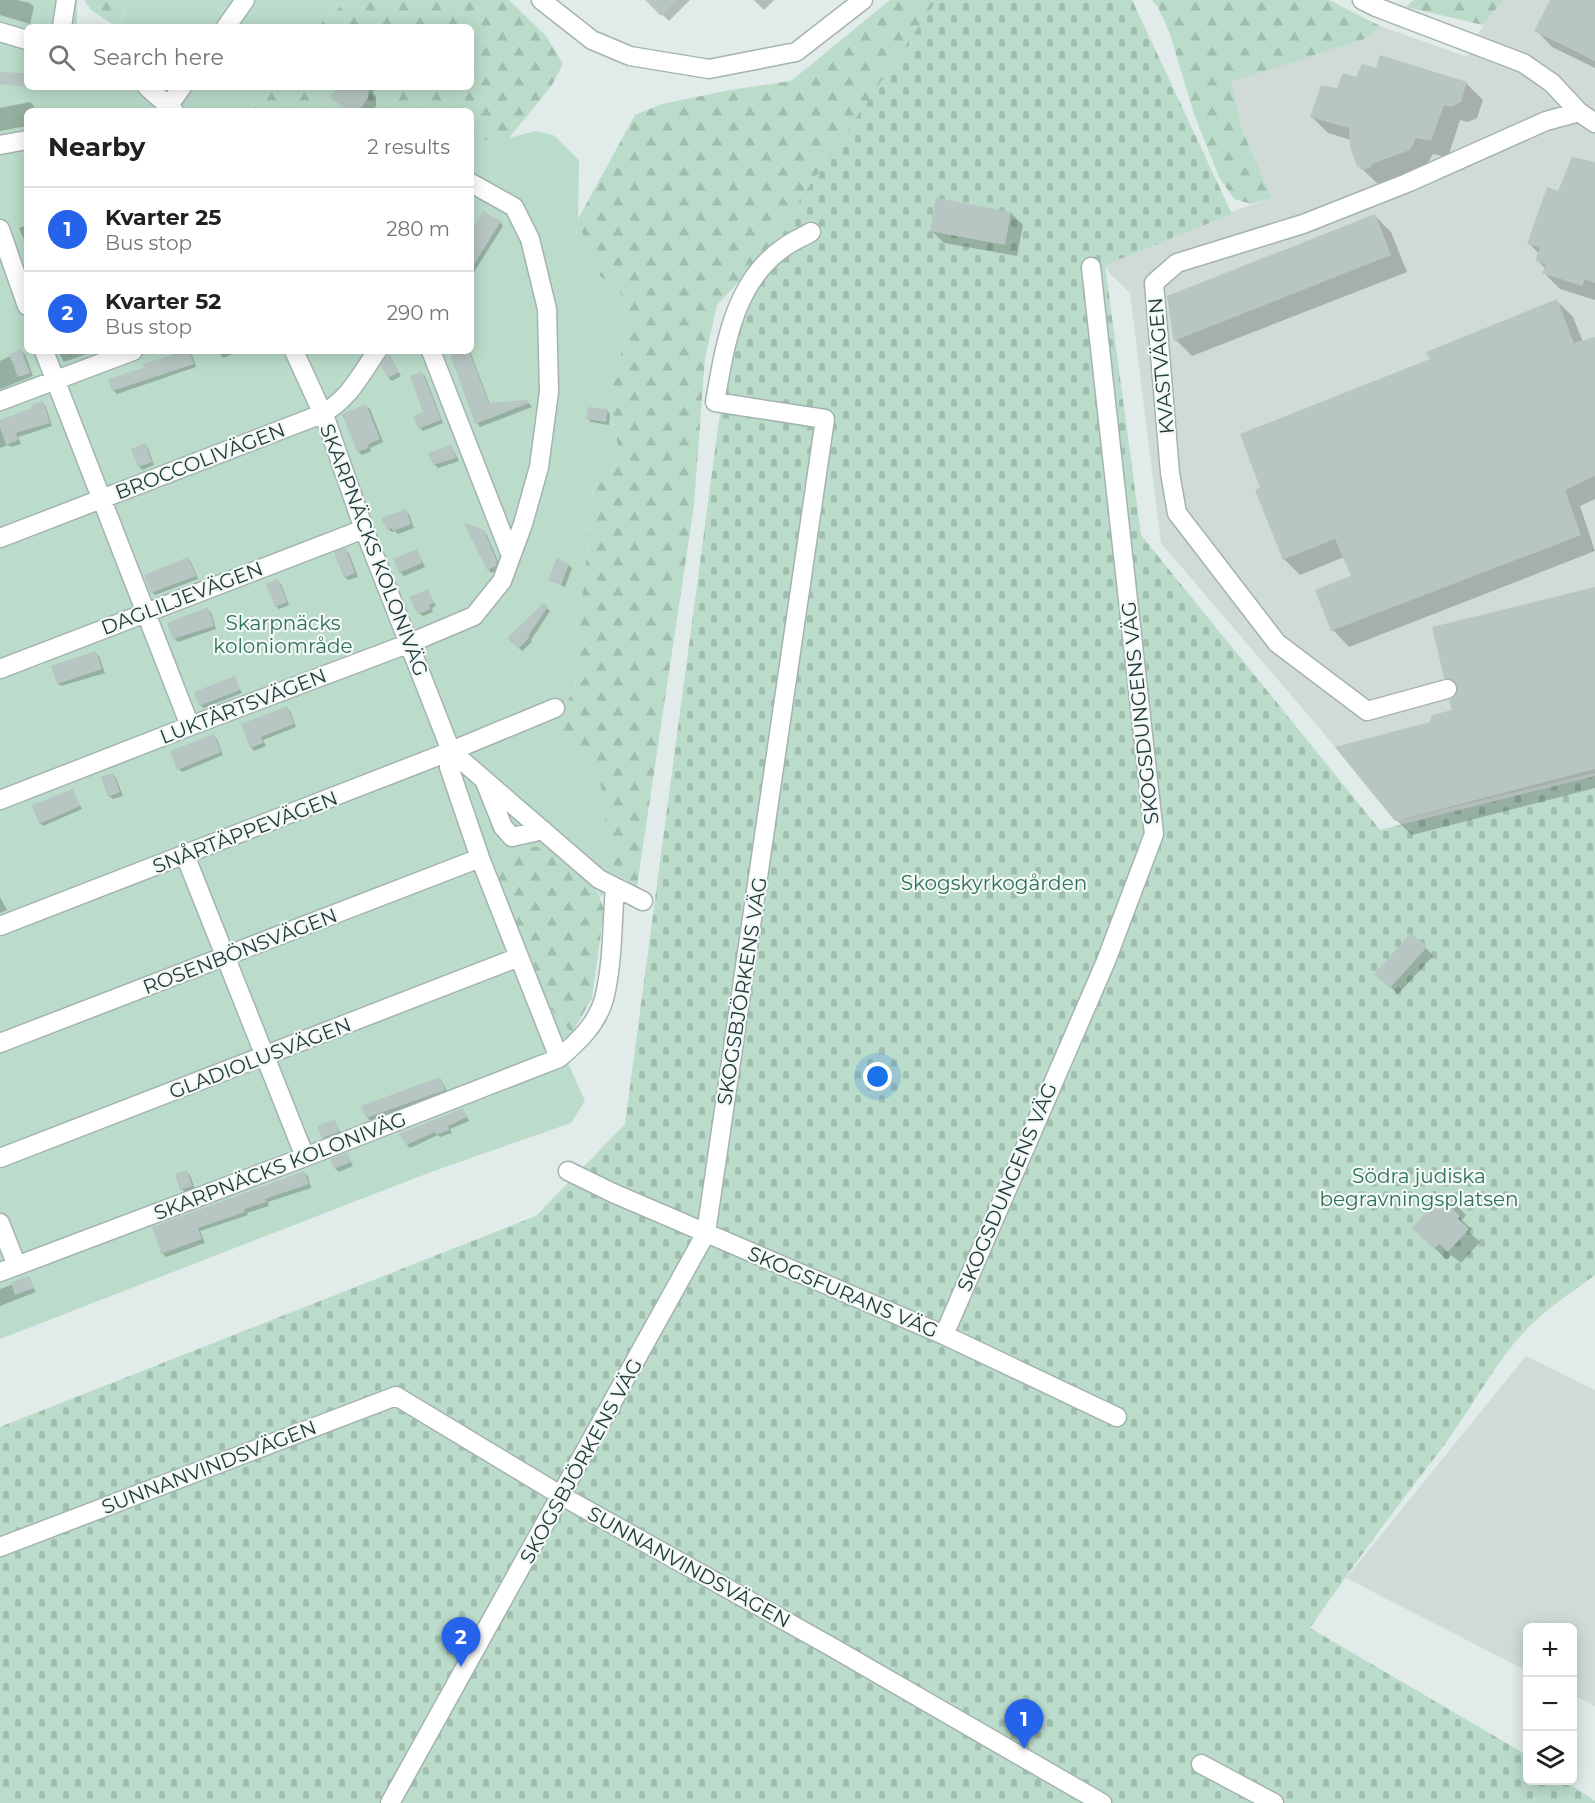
<!DOCTYPE html>
<html lang="en">
<head>
<meta charset="utf-8">
<style>
  :root { --surface:#fff; --page:#f6f6f6; --text:#202124; --muted:#757577; --line:#e0e0e0; --accent:#2563eb }
  body { margin:0; font-family:Montserrat,sans-serif; background:var(--page); color:var(--text) }
  .controls { position:absolute; right:18px; bottom:18px; display:grid; overflow:hidden; border-radius:9px; box-shadow:0 3px 15px #0003 }
  .controls button { width:54px; height:54px; display:grid; place-items:center; padding:0; border:0; border-bottom:2px solid var(--line); background:var(--surface); color:var(--text); font:30px sans-serif }
  .you { position:absolute; left:878px; top:1077px; width:21px; height:21px; margin:-15px; border:4px solid #fff; border-radius:50%; background:#1a73e8; box-shadow:0 0 0 9px #1a73e833 }
  .badge { display:grid; place-items:center; width:39px; height:39px; border-radius:50%; background:var(--accent); color:#fff; font-size:20px; font-weight:700 }
  .pin { position:absolute; translate:-50% -50px; filter:drop-shadow(0 2px 3px #0008) }
  .pin::after { content:''; position:absolute; top:32px; width:21px; height:18px; background:inherit; clip-path:polygon(0 0,100% 0,50% 100%) }
  .list { margin:0; padding:0; list-style:none }
  h2 { display:flex; justify-content:space-between; align-items:center; height:78px; margin:0; padding:0 24px; font-size:26px }
  h2 small { font-size:20px; font-weight:400; color:var(--muted) }
  .list li { display:grid; grid-template-columns:39px 1fr auto; gap:18px; align-items:center; box-sizing:border-box; height:84px; padding:0 24px; border-top:2px solid var(--line) }
  .list b { display:block; font-size:22px; white-space:nowrap }
  .list p { margin:0; font-size:20px; white-space:nowrap; color:var(--muted) }
  .list em { font-size:20px; font-style:normal; color:var(--muted) }
  .icon { flex:none; width:33px; height:33px; fill:none; stroke:currentColor; stroke-width:2; stroke-linecap:round; stroke-linejoin:round }
  .map { position:relative; flex:none; width:1595px; height:1803px; overflow:hidden }
  .search { position:absolute; background:var(--surface); box-shadow:0 3px 15px #0003; left:24px; top:24px; width:450px; height:66px; display:flex; align-items:center; gap:15px; box-sizing:border-box; padding:0 21px; border-radius:9px; color:var(--muted); font-size:22px }
  .panel { position:absolute; background:var(--surface); box-shadow:0 3px 15px #0003; left:24px; top:108px; width:450px; height:246px; border-radius:9px }
  .map>svg:first-child { display:block }
  .built { fill:#d0dbd8 }
  .green { fill:#bbdcca }
  .forest { fill:url(#forest-firs) }
  .cemetery { fill:url(#cemetery-stones) }
  .shadow { fill:#0003 }
  .building { fill:#b7c6c2 }
  .lines { fill:none; stroke-linecap:round; stroke-linejoin:round }
  .street-casing { stroke:#a4b3b1; stroke-width:21 }
  .street { stroke:#fff; stroke-width:18 }
  .labels { text-anchor:middle; stroke-width:4.5; stroke-linejoin:round; paint-order:stroke }
  .street-label { font-size:20px; fill:#223b3a; stroke:#f2f8f6 }
  .park-label { font-size:20px; fill:#2e7155; stroke:#f2f8f6 }
</style>
</head>
<body>
<div class="map">
<svg width="1595" height="1803" viewBox="0 0 1595 1803">
  <defs>
    <pattern id="forest-firs" width="22" height="20" patternUnits="userSpaceOnUse" patternTransform="scale(1.5)"><rect width="22" height="20" fill="#bbdcca"/><path d="M5 1l3.5 6h-7zM16 11l3.5 6h-7z" fill="#a0beae"/></pattern>
    <pattern id="cemetery-stones" width="16" height="16" patternUnits="userSpaceOnUse" patternTransform="scale(1.5)"><rect width="16" height="16" fill="#bbdcca"/><path d="M2 7V4a2 2 0 0 1 4 0v3zM10 15v-3a2 2 0 0 1 4 0v3z" fill="#a0beae"/></pattern>
  </defs>
  <rect width="100%" height="100%" fill="#e1ebe9"/>
  <path class="built" d="M1503 0H1595V773L1395 821 1325 735 1161 543 1130 293 1111 275 1104 265 1231 212 1271 198 1242 130 1230 82 1364 39 1380 26 1467 57 1483 25Z
    M1526 1356 1595 1390V1706L1573 1695 1572 1628H1528L1527 1671 1346 1578Z"/>
  <path class="green" d="M0 0H77V27H27V87H260L251 111H27V351H471V141L509 138 535 131 553 135 579 160 578 219 619 287 629 324 608 400 621 459 593 488 584 587 572 644 576 690 553 718 567 745 581 747 599 778 605 807V827L611 856 618 876 601 897 591 879 544 1001 572 1033 568 1063 585 1101 571 1123 431 1172 0 1339Z
    M130 0H348L317 27H117Z"/>
  <path class="forest" d="M84 0H130L118 24 114 25 91 10Z
    M348 0H509L546 36 563 64 552 85 509 138 471 141V111H251L260 87H471V27H317Z
    M890 0H968L796 221 717 305 705 358 694 505 637 886 618 876 611 856 605 827V807L599 778 581 747 567 745 550 735 553 718 576 690 572 644 584 587 593 488 621 459 608 400 629 324 619 287 596 274 578 219 635 115 662 104 730 90 791 81Z
    M1152 0H1329L1380 26 1364 39 1231 82 1242 130 1272 198 1251 204 1234 199 1219 177 1194 114 1170 34 1158 7Z
    M1413 0H1503L1483 25 1406 7Z
    M547 846C575 867 595 874 604 911L592 998 572 1033 544 1001 509 912 494 866 521 848Z"/>
  <path class="cemetery" d="M937 0H1132L1232 214 1105 265 1141 535 1380 830 1595 776V1275C1572 1292 1547 1308 1527 1329 1495 1362 1473 1406 1445 1444 1399 1504 1353 1565 1310 1628L1527 1755 1528 1780 1565 1781 1595 1801V1803H0V1427L536 1216 625 1124 736 293Z"/>
  <path class="shadow" d="M0 0H17L30 3 34 7 30 24 0 15Z
    M647 0H690L669 21Z
    M754 0H774L764 10Z
    M1551 0H1595V68L1552 47 1536 30Z
    M1381 57 1467 84 1483 100 1477 118 1468 122 1460 120 1448 157 1433 154 1426 166 1387 180V183L1380 186 1358 165 1351 140 1328 133 1312 117 1338 90 1376 70Z
    M339 87H376L373 93 376 96V106L372 111H348L332 97Z
    M30 102 34 106 35 111H27V126L0 131V108Z
    M1595 164V300L1560 289 1544 273 1546 269 1537 260 1539 254 1529 243 1559 193Z
    M1011 213 1023 225 1017 256 944 243 932 231Z
    M1375 216 1391 232 1407 272 1192 356 1176 340Z
    M500 222 503 226 471 277V234Z
    M27 225V247L19 228Z
    M1557 301 1573 317 1583 342 1595 338V499L1580 506 1595 551 1349 647 1333 630 1316 591 1353 576 1344 557 1300 575 1284 559 1432 360Z
    M21 351 25 354 33 376 0 389V361Z
    M58 351H95L64 362Z
    M189 351 192 354 196 367 117 394 113 390Z
    M218 351H232L233 354 223 358Z
    M450 351H470L490 404 528 402 532 407 480 427 477 423Z
    M389 355 401 376 392 381 389 378Z
    M421 372 425 376 443 423 423 431 420 428 425 413Z
    M43 403 46 407 52 426 18 437 21 444 11 447 8 445 0 448V422L34 409Z
    M366 406 370 409 383 442 370 448 371 451 362 455 359 452 344 415Z
    M607 411 610 414 609 425 591 422 588 419Z
    M145 445 148 448 154 465 142 470 139 466Z
    M451 446 459 461 438 468 434 464Z
    M405 511 409 514 414 528 398 534 395 531 392 532 388 529Z
    M483 531 487 535 500 566 499 569 491 573 488 569Z
    M345 550 349 553 358 577 348 580 345 577Z
    M417 551 425 567 404 576 400 572Z
    M188 558 191 562 198 579 155 595 152 592Z
    M569 565 572 568 565 587 550 579Z
    M277 581 281 584 289 605 279 609 276 606Z
    M1595 589V788L1412 835 1396 820 1431 723 1454 711 1458 690 1445 677Z
    M427 591 436 606 432 608 433 612 423 616 419 613Z
    M544 605 550 611 531 640 532 642 522 651 509 638Z
    M207 609 211 612 216 629 178 642 174 638Z
    M96 653 99 656 105 673 61 686 58 683Z
    M234 678 242 693 204 708 200 705Z
    M287 708 290 711 296 727 263 740 266 746 254 751 251 747Z
    M214 736 217 739 223 755 182 772 179 769Z
    M113 774 116 778 123 796 113 799 109 796Z
    M72 791 82 809 43 826 40 823Z
    M0 897 7 910 0 913Z
    M1426 948 1433 956 1398 994 1384 981Z
    M440 1078 448 1093 370 1121 367 1117Z
    M463 1109 469 1121 450 1129 452 1133 440 1137 438 1135 410 1148 407 1145Z
    M334 1121 342 1135 327 1141 323 1137Z
    M347 1154 353 1166 339 1172 335 1168Z
    M186 1172 190 1175 195 1189 185 1193 182 1189Z
    M304 1173 308 1176 311 1188 268 1202 269 1206 247 1213 248 1215 200 1231 205 1243 166 1257 162 1253 154 1228Z
    M1445 1194 1466 1215 1462 1220 1471 1229 1469 1232 1480 1242 1461 1263 1451 1255 1447 1260 1426 1240Z
    M29 1278 36 1292 0 1306V1289Z"/>
  <path class="building" d="M645 0H677L661 16Z
    M1550 0H1595V61L1534 31Z
    M1380 55 1467 82 1461 102 1451 107 1444 105 1431 141 1416 138 1410 150 1372 164 1371 167 1362 170 1357 166 1350 147 1349 128 1310 117 1321 85 1337 88 1343 73 1356 77 1362 64 1376 68Z
    M0 72 27 73V87L0 84Z
    M337 87H369L368 98 361 108 348 111 330 97Z
    M1572 157 1595 162V283L1585 279 1582 286 1542 273 1546 265 1535 260 1540 248 1527 244 1547 187 1558 191Z
    M936 198 1011 212 1005 245 930 231Z
    M483 211 501 221 471 269V232Z
    M1375 214 1391 255 1174 341 1167 296Z
    M1557 299 1574 343 1595 337V476L1565 490 1581 535 1331 631 1315 590 1351 576 1335 539 1283 560 1255 490 1260 488 1240 434 1430 359 1426 352Z
    M21 349 30 373 18 377 9 354Z
    M184 351H190L194 364 112 391 108 379 145 367 143 364Z
    M449 351H469L489 403 528 400 529 403 475 424Z
    M389 353 399 372 388 378 381 365Z
    M422 371 441 420 418 429 413 416 423 412 410 376Z
    M43 401 50 423 16 433 18 440 6 445 0 427V420L32 408 31 405Z
    M366 404 380 439 367 445 369 448 357 452 342 414Z
    M588 407 608 409 606 422 586 419Z
    M145 443 152 462 138 467 131 449Z
    M452 445 456 458 433 465 428 453Z
    M406 509 411 524 393 531 392 528 387 530 381 518Z
    M463 522 484 530 497 562 496 566 487 570Z
    M346 548 355 573 344 578 334 552Z
    M417 549 422 563 399 573 393 559Z
    M188 557 196 576 151 593 144 575Z
    M557 558 569 564 561 585 548 580Z
    M278 579 287 602 275 607 266 584Z
    M1595 587V769L1395 821 1335 747 1430 722 1432 715 1452 710 1449 700 1455 696 1458 687 1454 681 1444 678 1432 627Z
    M428 589 434 603 429 605 431 609 418 614 409 597Z
    M544 603 548 607 528 636 530 637 518 649 507 638Z
    M208 607 214 626 173 639 167 623Z
    M96 651 102 669 57 684 51 666Z
    M235 676 240 690 199 706 194 692Z
    M287 706 294 724 261 737 263 743 250 748 241 724Z
    M214 734 221 752 177 770 170 751Z
    M113 773 120 792 108 797 101 777Z
    M73 789 80 806 39 824 32 805Z
    M1411 933 1427 947 1390 988 1374 974Z
    M440 1077 445 1090 366 1118 361 1106Z
    M463 1108 467 1117 448 1126 449 1130 436 1135 435 1132 406 1145 399 1134Z
    M335 1119 339 1132 322 1138 317 1126Z
    M347 1153 351 1162 334 1169 330 1159Z
    M187 1170 192 1186 180 1190 175 1174Z
    M304 1171 309 1184 265 1199 266 1202 244 1209 245 1212 198 1228 202 1239 161 1254 152 1227Z
    M1445 1192 1455 1202 1451 1207 1460 1216 1458 1219 1469 1229 1448 1252 1439 1244 1434 1249 1412 1228Z
    M29 1276 34 1288 15 1295 11 1282Z"/>
  <g class="lines">
    <defs>
      <path id="street" d="M541 0 592 40 630 56 709 69 796 52 863 0
        M1362 0 1376 7 1523 63 1552 83 1579 112 1595 123
        M62 27 66 0
        M226 27 245 0
        M0 32 27 40
        M147 87 174 111
        M169 105 182 87
        M0 145 27 140
        M0 229 27 306
        M44 351 190 726
        M431 351 511 556
        M0 401 133 351
        M0 538 322 414C349 399 360 376 377 351
        M0 669 364 529
        M1447 689 1367 711 1277 643 1177 513 1170 473 1154 283 1177 263 1303 224 1407 183 1546 121 1579 112
        M451 751 555 708
        M485 782 503 827 512 837 543 830
        M0 800 190 726 410 643 474 616 502 581 523 524 539 467 549 392 547 309 530 239 514 207 471 183
        M185 855 305 1157
        M0 926 451 751 599 879 643 901
        M0 1043 480 858
        M559 1058C578 1042 597 1024 604 999 613 964 612 923 615 887
        M0 1158 519 957
        M568 1171 613 1193 944 1335 1117 1417
        M0 1223 17 1266
        M0 1272 305 1157 559 1058 480 858 449 767 451 751 364 529 327 423 294 351
        M944 1335 1106 961 1154 834 1091 267
        M0 1547 396 1396 562 1496 830 1646 1102 1803
        M1201 1764 1274 1803
        M390 1803 706 1233 825 419 715 402C725 345 734 280 786 246 794 240 803 237 811 232"/>
    </defs>
    <use href="#street" class="street-casing"/>
    <use href="#street" class="street"/>
  </g>
  <g class="labels">
    <g class="street-label">
      <text transform="translate(1161 366) rotate(-95)" y="7">KVASTVÄGEN</text>
      <text transform="translate(200 461) rotate(-21)" y="7">BROCCOLIVÄGEN</text>
      <text transform="translate(374 550) rotate(69)" y="7">SKARPNÄCKS KOLONIVÄG</text>
      <text transform="translate(182 598) rotate(-21)" y="7">DAGLILJEVÄGEN</text>
      <text transform="translate(243 706) rotate(-21)" y="7">LUKTÄRTSVÄGEN</text>
      <text transform="translate(1140 713) rotate(-96)" y="7">SKOGSDUNGENS VÄG</text>
      <text transform="translate(245 832) rotate(-21)" y="7">SNÅRTÄPPEVÄGEN</text>
      <text transform="translate(240 951) rotate(-21)" y="7">ROSENBÖNSVÄGEN</text>
      <text transform="translate(742 991) rotate(-81)" y="7">SKOGSBJÖRKENS VÄG</text>
      <text transform="translate(260 1058) rotate(-21)" y="7">GLADIOLUSVÄGEN</text>
      <text transform="translate(280 1166) rotate(-21)" y="7">SKARPNÄCKS KOLONIVÄG</text>
      <text transform="translate(1007 1187) rotate(-67)" y="7">SKOGSDUNGENS VÄG</text>
      <text transform="translate(843 1292) rotate(23)" y="7">SKOGSFURANS VÄG</text>
      <text transform="translate(581 1461) rotate(-61)" y="7">SKOGSBJÖRKENS VÄG</text>
      <text transform="translate(209 1467) rotate(-21)" y="7">SUNNANVINDSVÄGEN</text>
      <text transform="translate(689 1567) rotate(29)" y="7">SUNNANVINDSVÄGEN</text>
    </g>
    <g class="park-label">
      <text x="283" y="630">Skarpnäcks<tspan x="283" dy="23">koloniområde</tspan></text>
      <text x="994" y="890">Skogskyrkogården</text>
      <text x="1419" y="1183">Södra judiska<tspan x="1419" dy="23">begravningsplatsen</tspan></text>
    </g>
  </g>
</svg>
<div class="controls">
<button>+</button>
<button>−</button>
<button><svg class="icon" aria-label="layers" viewBox="0 0 24 24"><path d="M12 4l9 5-9 5-9-5zM3 14l9 5 9-5"/></svg></button>
</div>
<div class="you"></div>
<div class="pin badge" style="left:1024px;top:1749px">1</div>
<div class="pin badge" style="left:461px;top:1667px">2</div>
<div class="search"><svg class="icon" aria-label="search" viewBox="0 0 24 24"><circle cx="10" cy="10" r="6"/><path d="M15 15l6 6"/></svg>Search here</div>
<section class="panel">
<h2>Nearby<small>2 results</small></h2>
<ul class="list">
<li><span class="badge">1</span><div><b>Kvarter 25</b><p>Bus stop</p></div><em>280 m</em></li>
<li><span class="badge">2</span><div><b>Kvarter 52</b><p>Bus stop</p></div><em>290 m</em></li>
</ul>
</section>
</div>
</body>
</html>
